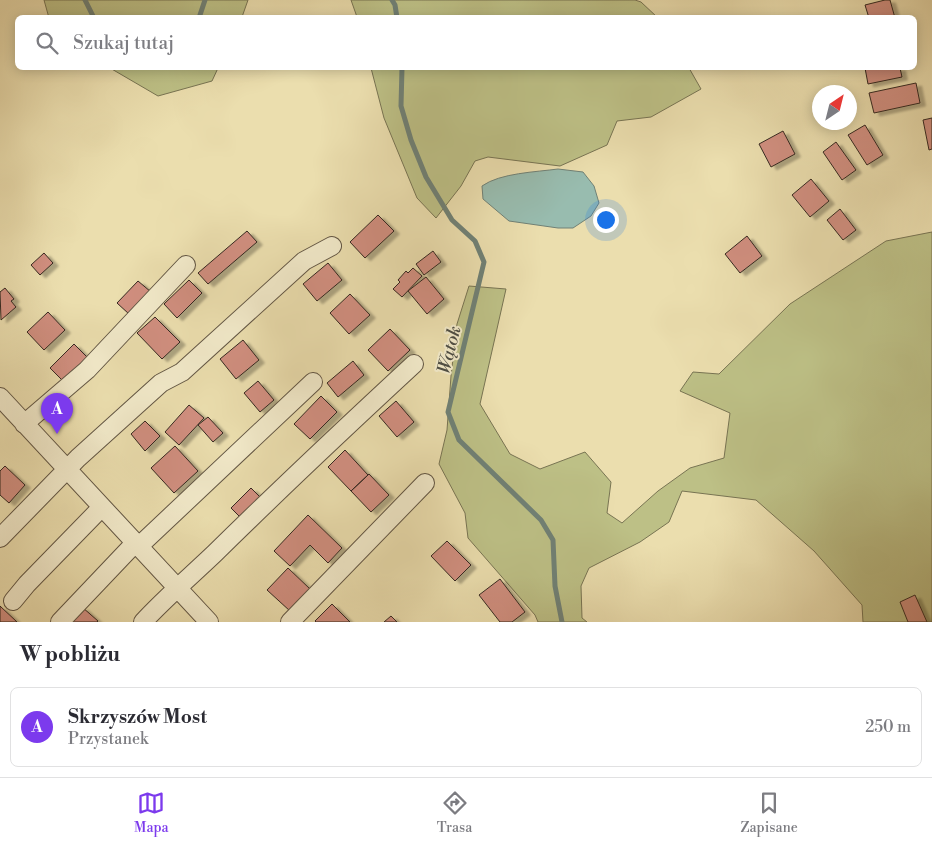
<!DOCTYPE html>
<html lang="pl">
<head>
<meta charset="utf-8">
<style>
  :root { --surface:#fff; --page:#f2f2f3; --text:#2b2b33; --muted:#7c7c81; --line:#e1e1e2; --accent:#7c3aed }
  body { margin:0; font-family:"Libre Bodoni",serif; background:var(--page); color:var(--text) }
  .compass { position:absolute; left:812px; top:85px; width:45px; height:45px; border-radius:50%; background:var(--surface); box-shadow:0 2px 12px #0003; rotate:35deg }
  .you { position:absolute; left:605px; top:219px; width:18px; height:18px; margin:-12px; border:4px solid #fff; border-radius:50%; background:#1a73e8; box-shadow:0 0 0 8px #1a73e833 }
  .badge { display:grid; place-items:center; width:32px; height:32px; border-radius:50%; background:var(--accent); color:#fff; font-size:16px; font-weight:700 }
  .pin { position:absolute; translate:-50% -41px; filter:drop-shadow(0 1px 2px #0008) }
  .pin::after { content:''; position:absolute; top:26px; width:18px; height:15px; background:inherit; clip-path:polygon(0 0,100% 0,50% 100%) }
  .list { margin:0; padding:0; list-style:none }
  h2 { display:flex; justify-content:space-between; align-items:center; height:65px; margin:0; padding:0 20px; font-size:21px }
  h2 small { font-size:16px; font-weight:400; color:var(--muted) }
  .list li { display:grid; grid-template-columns:32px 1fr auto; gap:15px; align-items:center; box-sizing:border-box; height:80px; margin:0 10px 10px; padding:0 10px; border:1px solid var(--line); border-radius:8px }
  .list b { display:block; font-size:19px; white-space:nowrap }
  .list p { margin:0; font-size:16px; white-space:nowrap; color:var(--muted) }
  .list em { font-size:16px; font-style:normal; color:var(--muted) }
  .icon { flex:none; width:28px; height:28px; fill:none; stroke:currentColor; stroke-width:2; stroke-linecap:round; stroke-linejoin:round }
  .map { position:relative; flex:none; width:932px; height:622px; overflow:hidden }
  .search { position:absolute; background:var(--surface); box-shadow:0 2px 12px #0003; left:15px; right:15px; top:15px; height:55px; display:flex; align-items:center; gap:12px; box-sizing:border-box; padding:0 18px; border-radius:8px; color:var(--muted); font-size:19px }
  .sheet { height:155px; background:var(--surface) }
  nav { display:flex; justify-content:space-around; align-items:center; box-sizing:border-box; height:70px; border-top:1px solid var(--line); background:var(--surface); font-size:14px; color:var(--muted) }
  nav a { display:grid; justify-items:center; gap:2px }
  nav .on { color:var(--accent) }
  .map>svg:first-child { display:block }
  .green { fill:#bdc086; stroke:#787453 }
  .water { fill:#98bcaf; stroke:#708176 }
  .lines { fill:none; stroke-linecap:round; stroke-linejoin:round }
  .stream { stroke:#708176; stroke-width:5 }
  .building { fill:#d18f80; stroke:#342820; filter:url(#shadow) }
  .minor-casing { stroke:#625644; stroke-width:20 }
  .minor { stroke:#f2eaca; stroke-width:18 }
  .labels { text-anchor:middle; stroke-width:4; stroke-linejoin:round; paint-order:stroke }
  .water-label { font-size:18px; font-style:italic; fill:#4d4d44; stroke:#f2eaca }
</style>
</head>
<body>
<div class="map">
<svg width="932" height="622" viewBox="0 0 932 622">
  <defs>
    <filter id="shadow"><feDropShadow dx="5.5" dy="3" stdDeviation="1" flood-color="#0004"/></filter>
  </defs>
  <rect width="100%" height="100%" fill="#ebdeae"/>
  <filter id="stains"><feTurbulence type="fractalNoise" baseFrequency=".004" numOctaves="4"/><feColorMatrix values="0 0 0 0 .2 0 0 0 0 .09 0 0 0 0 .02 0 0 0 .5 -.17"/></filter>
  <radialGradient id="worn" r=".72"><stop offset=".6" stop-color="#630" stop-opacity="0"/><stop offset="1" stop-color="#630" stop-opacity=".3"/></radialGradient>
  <path class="green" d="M44 0H248L242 17 49 18Z
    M351 0H635L641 2 657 17H357Z
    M110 68H218L212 81 158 96Z
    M371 68H689L701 89 651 117 617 121 607 145 560 166 488 157 475 161 461 186 436 218 417 198 384 118Z
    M932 232V622H863L862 605 814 551 756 500 682 491 669 522 640 542 589 568 581 586 582 618 587 622H538L535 615 468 538 465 513 439 464 447 430 451 376 457 324 469 286 506 289 480 404 510 454 540 469 585 452 611 482 607 513 622 523 658 491 690 468 724 458 730 413 680 391 693 372 719 374 790 304 886 241Z"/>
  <path class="water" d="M558 169 583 172 594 186 599 203 591 216 573 228H558L509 221 483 199 482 186C500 173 536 172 558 169Z"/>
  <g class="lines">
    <path class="stream" d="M85 0 94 18
      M392 0 395 5 397 18
      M199 18 205 0
      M402 68 401 106 411 140 426 177 452 220 475 241 484 262 448 412 459 440 541 520 553 540 555 586 562 622"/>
  </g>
  <path class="building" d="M885 0H890L895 18H869L865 5Z
    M865 68H900L902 77 868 84Z
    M916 83 920 103 874 113 869 93Z
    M932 118V149L929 150 923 120Z
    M865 125 883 155 867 165 848 135Z
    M783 131 795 154 771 167 759 144Z
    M836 142 856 170 842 180 823 152Z
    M811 179 829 201 810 217 792 195Z
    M840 209 856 230 843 240 827 220Z
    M378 215 394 231 365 258 350 242Z
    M247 231 257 242 208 284 198 273Z
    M747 236 762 256 740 273 725 254Z
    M433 251 441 262 424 275 416 264Z
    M44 253 53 263 40 275 31 265Z
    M328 263 342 280 317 301 303 284Z
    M413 268 422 276 402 297 393 289 400 282 398 280 406 271 408 273Z
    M426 277 444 299 427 314 408 291Z
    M189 280 202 293 177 318 164 304Z
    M138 281 151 292 129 314 117 303Z
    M5 288 14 299 11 301 16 307 1 320 0 292Z
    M350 294 370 315 349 334 330 313Z
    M48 312 65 330 44 350 27 332Z
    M155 317 180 342 162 359 137 333Z
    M390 329 410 350 388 371 368 350Z
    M243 340 259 360 236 379 220 359Z
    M74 344 90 360 66 384 50 368Z
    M353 361 364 375 338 397 327 383Z
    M258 381 274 400 260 412 244 393Z
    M321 396 337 412 310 439 294 424Z
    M396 401 414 422 397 437 379 416Z
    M189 405 204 418 179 445 165 432Z
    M208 417 223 433 213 442 198 425Z
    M145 421 160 436 145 451 131 434Z
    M175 446 198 471 174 493 151 468Z
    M345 450 368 475 351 491 328 467Z
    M5 466 25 485 9 503 0 495V471Z
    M369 474 389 495 371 512 351 491Z
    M251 488 261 498 241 518 231 508Z
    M308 515 342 548 328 563 310 545 290 566 274 551Z
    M447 541 471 565 455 581 431 556Z
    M288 568 310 589 290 611 267 590Z
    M500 579 525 612 512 622H500L479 595Z
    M915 595 927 622H908L900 602Z
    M332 604 350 622H316L315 621Z
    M0 606 17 622H0Z
    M82 607 98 621 97 622H69Z
    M391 616 397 622H384Z"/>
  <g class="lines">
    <defs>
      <path id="minor" d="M0 397 209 622
        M24 424 87 370 186 265
        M0 538 78 458 161 383 182 372 304 261 332 246
        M138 547 313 382
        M13 601 27 584 102 507
        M60 622 135 543
        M143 622C166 597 191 576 215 553 280 489 347 426 414 364
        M290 622 425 483"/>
    </defs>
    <use href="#minor" class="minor-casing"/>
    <use href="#minor" class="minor"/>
  </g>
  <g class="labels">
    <g class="water-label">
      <text transform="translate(449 350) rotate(-76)" y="6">Wątok</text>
    </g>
  </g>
  <rect width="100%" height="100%" filter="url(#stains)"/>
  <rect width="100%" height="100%" fill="url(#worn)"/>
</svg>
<svg class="compass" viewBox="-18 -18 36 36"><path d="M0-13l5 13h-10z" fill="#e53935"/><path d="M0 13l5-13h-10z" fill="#7c7c81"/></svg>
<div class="you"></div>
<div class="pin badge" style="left:57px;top:434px">A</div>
<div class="search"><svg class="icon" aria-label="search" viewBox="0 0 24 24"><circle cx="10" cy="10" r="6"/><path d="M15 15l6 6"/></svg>Szukaj tutaj</div>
</div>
<section class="sheet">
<h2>W pobliżu<small></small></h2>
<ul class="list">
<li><span class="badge">A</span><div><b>Skrzyszów Most</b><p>Przystanek</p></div><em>250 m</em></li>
</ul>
</section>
<nav>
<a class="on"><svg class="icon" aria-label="map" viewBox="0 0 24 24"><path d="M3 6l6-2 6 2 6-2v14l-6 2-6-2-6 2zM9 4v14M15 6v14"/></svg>Mapa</a>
<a><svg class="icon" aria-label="directions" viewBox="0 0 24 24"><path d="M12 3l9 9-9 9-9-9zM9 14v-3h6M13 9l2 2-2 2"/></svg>Trasa</a>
<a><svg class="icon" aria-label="saved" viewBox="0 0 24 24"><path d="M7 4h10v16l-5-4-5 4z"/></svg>Zapisane</a>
</nav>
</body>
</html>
